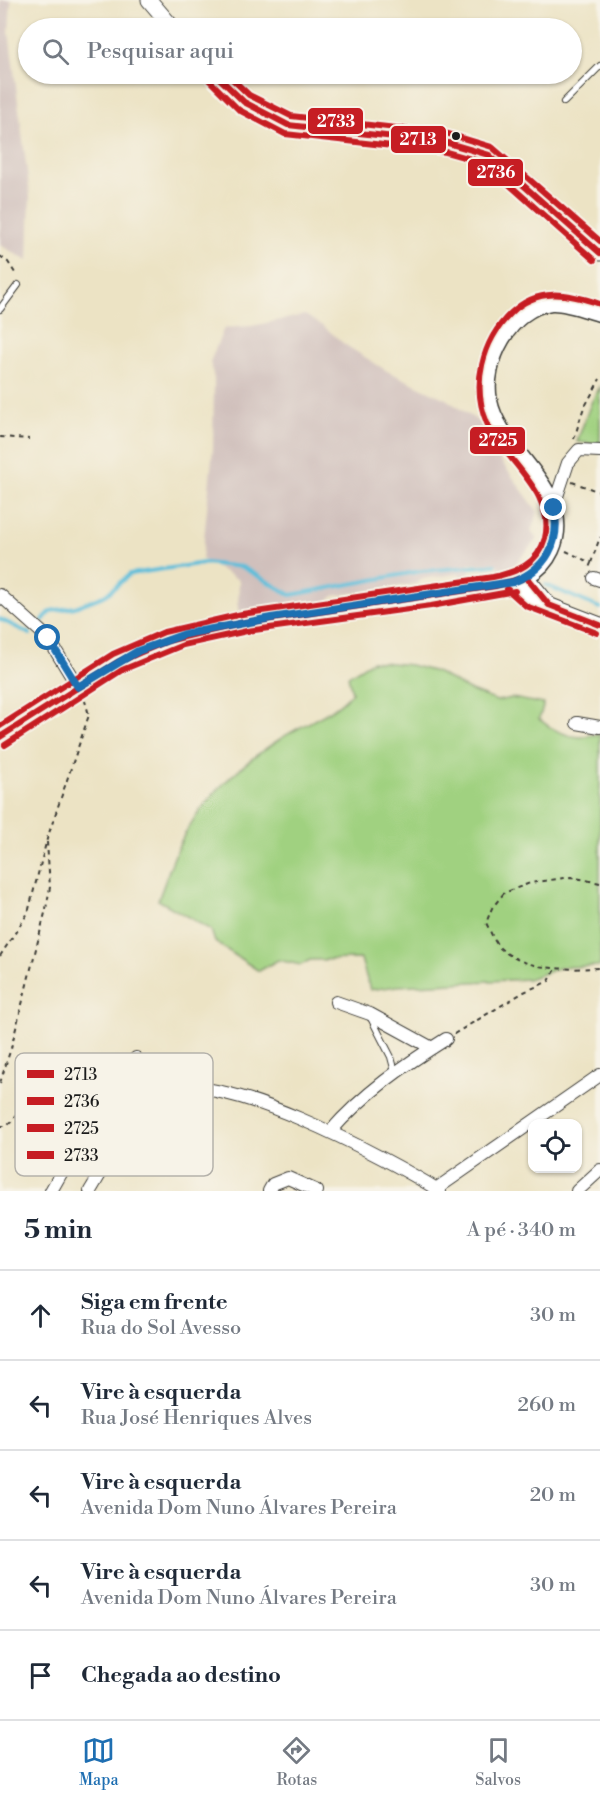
<!DOCTYPE html>
<html lang="pt">
<head>
<meta charset="utf-8">
<style>
  :root { --surface:#fff; --page:#f2f2f3; --text:#1f2937; --muted:#747a83; --line:#e0e1e3; --accent:#1f6fb2 }
  body { margin:0; font-family:"Libre Bodoni",serif; background:var(--page); color:var(--text) }
  .controls { position:absolute; right:18px; bottom:18px; display:grid; overflow:hidden; border-radius:12px; box-shadow:0 2px 4px #0004 }
  .controls button { width:54px; height:54px; display:grid; place-items:center; padding:0; border:0; border-bottom:2px solid var(--line); background:var(--surface); color:var(--text); font:30px sans-serif }
  .stop { position:absolute; width:18px; height:18px; margin:-14px; border:4px solid #1f6fb2; border-radius:50%; background:#fff }
  .stop.end { background:#1f6fb2; border-color:#fff; box-shadow:0 2px 6px #0008 }
  .list { margin:0; padding:0; list-style:none }
  h2 { display:flex; justify-content:space-between; align-items:center; height:78px; margin:0; padding:0 24px; font-size:26px }
  h2 small { font-size:20px; font-weight:400; color:var(--muted) }
  .list li { display:grid; grid-template-columns:39px 1fr auto; gap:18px; align-items:center; box-sizing:border-box; height:90px; padding:0 24px; border-top:2px solid var(--line) }
  .list b { display:block; font-size:22px; white-space:nowrap }
  .list p { margin:0; font-size:20px; white-space:nowrap; color:var(--muted) }
  .list em { font-size:20px; font-style:normal; color:var(--muted) }
  .icon { flex:none; width:33px; height:33px; fill:none; stroke:currentColor; stroke-width:2; stroke-linecap:round; stroke-linejoin:round }
  .map { position:relative; flex:none; width:600px; height:1191px; overflow:hidden }
  .search { position:absolute; background:var(--surface); box-shadow:0 2px 4px #0004; left:18px; right:18px; top:18px; height:66px; display:flex; align-items:center; gap:15px; box-sizing:border-box; padding:0 21px; border-radius:33px; color:var(--muted); font-size:22px }
  .sheet { height:528px; background:var(--surface) }
  nav { display:flex; justify-content:space-around; align-items:center; box-sizing:border-box; height:84px; border-top:2px solid var(--line); background:var(--surface); font-size:16px; color:var(--muted) }
  nav a { display:grid; justify-items:center; gap:3px }
  nav .on { color:var(--accent) }
  .map>svg:first-child { display:block }
  .industrial { fill:#d0c0bc }
  .grass { fill:#a0d180; stroke:#5e764e; stroke-width:1.5 }
  .lines { fill:none; stroke-linecap:round; stroke-linejoin:round }
  .stream { stroke:#5cbeda; stroke-width:4 }
  .service-casing { stroke:#3b3a35; stroke-width:8 }
  .minor-casing { stroke:#3b3a35; stroke-width:14 }
  .tertiary-casing { stroke:#3b3a35; stroke-width:17 }
  .secondary-casing { stroke:#3b3a35; stroke-width:19 }
  .path { stroke:#3b3a35; stroke-width:2; stroke-dasharray:4.5 4.5; stroke-linecap:butt }
  .service { stroke:#fff; stroke-width:6 }
  .minor { stroke:#fff; stroke-width:12 }
  .tertiary { stroke:#fff; stroke-width:15 }
  .secondary { stroke:#fff; stroke-width:16 }
  .bus-1-casing { stroke:#f7f3e8; stroke-width:10 }
  .bus-2-casing { stroke:#f7f3e8; stroke-width:10 }
  .bus-3-casing { stroke:#f7f3e8; stroke-width:10 }
  .bus-4-casing { stroke:#f7f3e8; stroke-width:10 }
  .bus-1 { stroke:#c61d23; stroke-width:6 }
  .bus-2 { stroke:#c61d23; stroke-width:6 }
  .bus-3 { stroke:#c61d23; stroke-width:6 }
  .bus-4 { stroke:#c61d23; stroke-width:6 }
  .route { stroke:#1f6fb2; stroke-width:8 }
  .bus-dot { fill:#1c1c1c; stroke:#f7f3e8; stroke-width:2 }
  .key { fill:#f7f3e8; stroke:#b5b2ab; stroke-width:1.5 }
  .key-label { font-size:16px; fill:#1c1c1c }
  .line-badge { stroke:#f7f3e8; stroke-width:2 }
  .badge-label { font-size:16px; text-anchor:middle; font-weight:bold; fill:#fff }
</style>
</head>
<body>
<div class="map">
<svg width="600" height="1191" viewBox="0 0 600 1191">
  <rect width="100%" height="100%" fill="#f7f3e8"/>
  <filter id="ink" filterUnits="userSpaceOnUse"><feTurbulence type="fractalNoise" baseFrequency=".0167" numOctaves="2"/><feDisplacementMap in="SourceGraphic" scale="12" xChannelSelector="R" yChannelSelector="G"/><feConvolveMatrix kernelMatrix="1 2 1 2 8 2 1 2 1" color-interpolation-filters="sRGB"/></filter>
  <filter id="wash" filterUnits="userSpaceOnUse"><feTurbulence type="fractalNoise" baseFrequency=".008" numOctaves="4" result="noise"/><feDisplacementMap in="SourceGraphic" scale="24" xChannelSelector="R" yChannelSelector="G"/><feGaussianBlur stdDeviation="1.35" result="paint"/><feColorMatrix in="noise" values="0 0 0 0 0 0 0 0 0 0 0 0 0 0 0 0 0 1.4 0 .05"/><feComposite in="paint" operator="in"/></filter>
  <g filter="url(#wash)">
    <rect width="100%" height="100%" fill="#ece3c4"/>
    <path class="industrial" d="M0 0H11L9 32 30 195 28 261 0 245Z
      M305 315 327 329 344 344 387 371 446 399 482 424 498 457 538 512 531 531 537 539 511 569 504 570 494 563 468 564 470 573 463 577 458 574 422 579 416 584 333 596 324 604 238 611 239 580 202 559 213 448 214 379 210 362 224 328 252 326Z"/>
    <path class="grass" d="M600 387V445L577 442 591 403Z
      M372 661 410 665 436 672 471 691 497 701 512 698 544 704 539 719C551 729 564 736 580 737 588 737 592 733 600 735V966L562 967 528 979 397 986 370 990 361 959 310 960 301 965 278 960 259 971 215 942 211 930 158 900C167 878 174 852 186 832 208 793 243 763 280 739 304 723 334 714 352 692L348 676Z"/>
    <g class="lines">
      <path class="stream" d="M546 585 600 608
        M0 619 30 634
        M43 620 51 611 75 607 106 595 130 574 205 563 242 567 291 595 421 571 495 565"/>
    </g>
  </g>
  <g filter="url(#ink)">
    <g class="lines">
      <defs>
        <path id="service" d="M564 102 600 66
          M0 309 18 285
          M370 1016 391 1057 395 1072"/>
        <path id="minor" d="M553 508 568 463 579 450 600 451
          M594 578 600 580
          M0 595 48 638 78 687
          M577 723 600 727
          M336 1002 370 1014 432 1048
          M330 1132C363 1094 403 1066 446 1039
          M436 1189 600 1075
          M51 1191 106 1094 136 1058
          M90 1191C108 1162 130 1115 158 1095 209 1060 391 1161 440 1191
          M269 1191 273 1184 288 1178 317 1191
          M577 1191 600 1170"/>
        <path id="tertiary" d="M149 0 173 28
          M215 74 244 102 288 125 448 143 489 155 600 253
          M526 577 549 605
          M513 582 530 598 600 625"/>
        <path id="secondary" d="M0 737 118 662C181 628 252 621 322 611 380 603 437 594 495 586 518 581 540 574 551 550 577 492 499 453 489 401 481 362 510 307 551 302 565 301 586 309 600 313"/>
      </defs>
      <use href="#service" class="service-casing"/>
      <use href="#minor" class="minor-casing"/>
      <use href="#tertiary" class="tertiary-casing"/>
      <use href="#secondary" class="secondary-casing"/>
      <path class="path" d="M0 256 8 262 17 276
        M0 437 29 439
        M574 439 583 410 600 379
        M572 482 600 492
        M566 551 591 563 589 568
        M591 563 600 537
        M600 883 571 877 530 883 504 893 492 908 486 923C490 930 494 942 500 948 527 972 567 969 600 968
        M0 956 28 913 47 839 89 715 85 701
        M454 1034 524 992 549 981 556 969
        M146 1062 152 1066 159 1081
        M0 1083 11 1048 46 909 50 887 47 842
        M0 1126H7L13 1120 53 1063 67 1056"/>
      <use href="#service" class="service"/>
      <use href="#minor" class="minor"/>
      <use href="#tertiary" class="tertiary"/>
      <use href="#secondary" class="secondary"/>
      <defs>
        <path id="bus-1" d="M215 74 244 102 288 125 448 143 489 155 600 253
          M526 577 549 605 600 625
          M0 737 118 662 167 641 243 623 495 586 526 577"/>
        <path id="bus-2" d="M209 80 239 110 285 134 446 152 485 163 594 260
          M507 589 526 606 597 633
          M5 745 122 670 183 645 247 631 431 606 515 591"/>
        <path id="bus-3" d="M0 726 113 654 164 632 242 614 493 577C517 572 538 564 545 538 556 493 504 460 487 423 471 386 482 341 511 313 538 287 567 293 600 304"/>
        <path id="bus-4" d="M227 74 249 95 291 116 449 134 492 147 600 241"/>
      </defs>
      <use href="#bus-1" class="bus-1-casing"/>
      <use href="#bus-2" class="bus-2-casing"/>
      <use href="#bus-3" class="bus-3-casing"/>
      <use href="#bus-4" class="bus-4-casing"/>
      <use href="#bus-1" class="bus-1"/>
      <use href="#bus-2" class="bus-2"/>
      <use href="#bus-3" class="bus-3"/>
      <use href="#bus-4" class="bus-4"/>
    </g>
  </g>
  <g class="lines" filter="url(#ink)">
    <path class="route" d="M48 638 78 687 138 651 185 634 271 618 513 582C546 569 561 543 554 508"/>
  </g>
  <circle class="bus-dot" cx="456" cy="136" r="5"/>
  <rect x="15" y="1053" width="198" height="123" rx="9" class="key"/>
  <rect x="27" y="1070" width="27" height="8" fill="#c61d23"/>
  <rect x="27" y="1097" width="27" height="8" fill="#c61d23"/>
  <rect x="27" y="1124" width="27" height="8" fill="#c61d23"/>
  <rect x="27" y="1151" width="27" height="8" fill="#c61d23"/>
  <g class="key-label">
    <text x="64" y="1080">2713</text>
    <text x="64" y="1107">2736</text>
    <text x="64" y="1134">2725</text>
    <text x="64" y="1161">2733</text>
  </g>
  <g class="line-badge">
    <rect x="307" y="107" width="57" height="28" rx="6" fill="#c61d23"/>
    <rect x="390" y="125" width="57" height="29" rx="6" fill="#c61d23"/>
    <rect x="467" y="158" width="57" height="29" rx="6" fill="#c61d23"/>
    <rect x="469" y="426" width="57" height="29" rx="6" fill="#c61d23"/>
  </g>
  <g class="badge-label">
    <text x="336" y="127">2733</text>
    <text x="418" y="145">2713</text>
    <text x="496" y="178">2736</text>
    <text x="498" y="446">2725</text>
  </g>
</svg>
<div class="controls">
<button><svg class="icon" aria-label="locate" viewBox="0 0 24 24"><circle cx="12" cy="12" r="6"/><path d="M12 2v4M12 18v4M2 12h4M18 12h4"/></svg></button>
</div>
<div class="stop" style="left:48px;top:638px"></div>
<div class="stop end" style="left:554px;top:508px"></div>
<div class="search"><svg class="icon" aria-label="search" viewBox="0 0 24 24"><circle cx="10" cy="10" r="6"/><path d="M15 15l6 6"/></svg>Pesquisar aqui</div>
</div>
<section class="sheet">
<h2>5 min<small>A pé · 340 m</small></h2>
<ul class="list">
<li><svg class="icon" aria-label="ahead" viewBox="0 0 24 24"><path d="M12 20V5M6 11l6-6 6 6"/></svg><div><b>Siga em frente</b><p>Rua do Sol Avesso</p></div><em>30 m</em></li>
<li><svg class="icon" aria-label="left" viewBox="0 0 24 24"><path d="M17 20v-9H6M10 6l-5 5 5 5"/></svg><div><b>Vire à esquerda</b><p>Rua José Henriques Alves</p></div><em>260 m</em></li>
<li><svg class="icon" aria-label="left" viewBox="0 0 24 24"><path d="M17 20v-9H6M10 6l-5 5 5 5"/></svg><div><b>Vire à esquerda</b><p>Avenida Dom Nuno Álvares Pereira</p></div><em>20 m</em></li>
<li><svg class="icon" aria-label="left" viewBox="0 0 24 24"><path d="M17 20v-9H6M10 6l-5 5 5 5"/></svg><div><b>Vire à esquerda</b><p>Avenida Dom Nuno Álvares Pereira</p></div><em>30 m</em></li>
<li><svg class="icon" aria-label="arrive" viewBox="0 0 24 24"><path d="M6 21V4h12l-3 4 3 4H6"/></svg><div><b>Chegada ao destino</b></div></li>
</ul>
</section>
<nav>
<a class="on"><svg class="icon" aria-label="map" viewBox="0 0 24 24"><path d="M3 6l6-2 6 2 6-2v14l-6 2-6-2-6 2zM9 4v14M15 6v14"/></svg>Mapa</a>
<a><svg class="icon" aria-label="directions" viewBox="0 0 24 24"><path d="M12 3l9 9-9 9-9-9zM9 14v-3h6M13 9l2 2-2 2"/></svg>Rotas</a>
<a><svg class="icon" aria-label="saved" viewBox="0 0 24 24"><path d="M7 4h10v16l-5-4-5 4z"/></svg>Salvos</a>
</nav>
</body>
</html>
